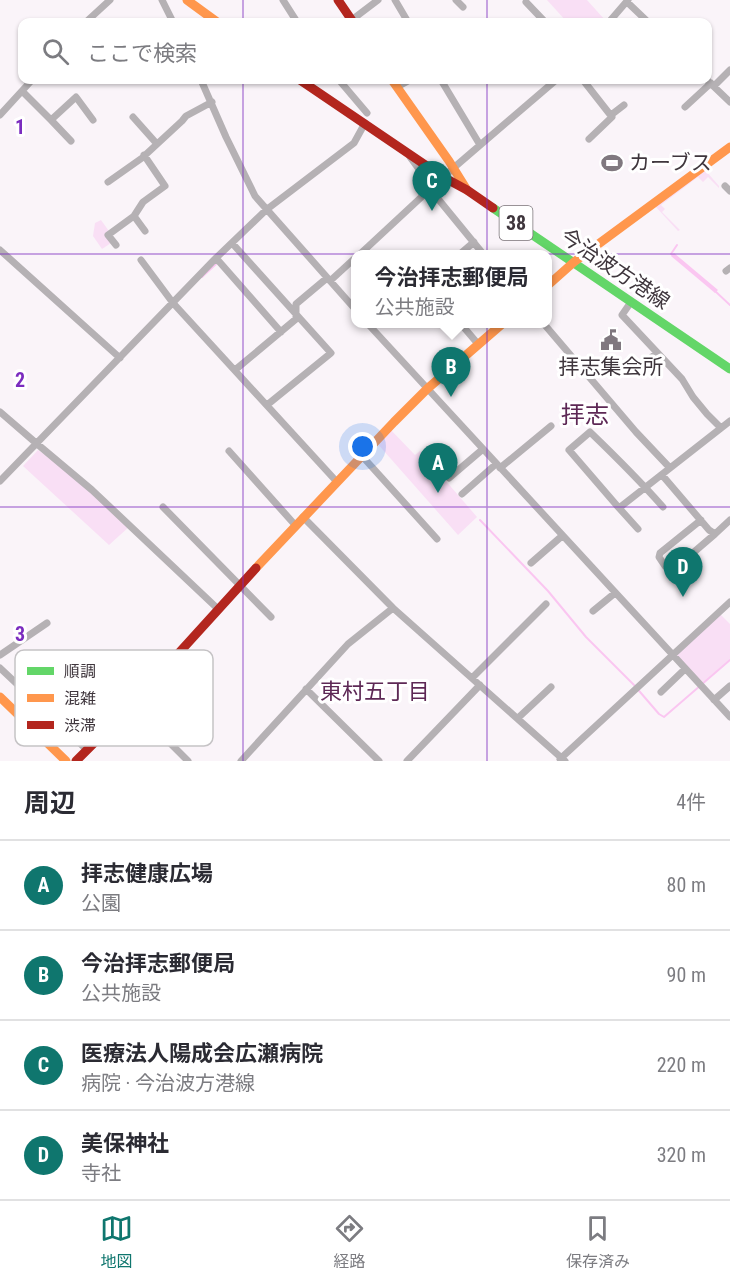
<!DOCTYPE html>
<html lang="ja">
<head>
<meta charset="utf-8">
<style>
  :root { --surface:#fff; --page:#f2f2f3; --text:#2b2b33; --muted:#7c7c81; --line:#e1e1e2; --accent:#0f766e }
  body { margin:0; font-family:"Roboto Condensed","Noto Sans JP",sans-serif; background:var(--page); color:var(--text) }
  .you { position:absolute; left:363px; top:447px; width:21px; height:21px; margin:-15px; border:4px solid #fff; border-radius:50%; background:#1a73e8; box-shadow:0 0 0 9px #1a73e833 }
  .badge { display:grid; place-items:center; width:39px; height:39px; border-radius:50%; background:var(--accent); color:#fff; font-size:20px; font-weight:700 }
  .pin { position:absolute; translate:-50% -50px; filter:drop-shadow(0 2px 3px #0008) }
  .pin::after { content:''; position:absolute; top:32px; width:21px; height:18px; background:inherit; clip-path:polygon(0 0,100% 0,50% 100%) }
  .popup { position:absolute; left:351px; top:250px; width:201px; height:78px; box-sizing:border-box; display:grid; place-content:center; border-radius:12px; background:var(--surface); filter:drop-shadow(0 2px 4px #0005); font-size:20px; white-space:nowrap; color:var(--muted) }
  .popup b { font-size:22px; color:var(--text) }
  .popup::after { content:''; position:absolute; left:50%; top:100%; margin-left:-12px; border:12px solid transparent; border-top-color:var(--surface) }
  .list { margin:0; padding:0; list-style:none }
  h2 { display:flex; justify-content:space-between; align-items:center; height:78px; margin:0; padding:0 24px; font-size:26px }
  h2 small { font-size:20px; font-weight:400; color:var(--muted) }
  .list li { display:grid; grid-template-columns:39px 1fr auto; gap:18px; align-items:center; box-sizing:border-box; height:90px; padding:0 24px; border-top:2px solid var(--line) }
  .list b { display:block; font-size:22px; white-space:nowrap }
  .list p { margin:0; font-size:20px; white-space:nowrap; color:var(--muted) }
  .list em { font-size:20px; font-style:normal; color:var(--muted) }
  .icon { flex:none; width:33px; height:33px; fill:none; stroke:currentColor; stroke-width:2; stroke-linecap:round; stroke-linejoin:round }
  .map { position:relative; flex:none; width:730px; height:761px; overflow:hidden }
  .search { position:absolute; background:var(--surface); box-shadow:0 2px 4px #0004; left:18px; right:18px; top:18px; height:66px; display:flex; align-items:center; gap:15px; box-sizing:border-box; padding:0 21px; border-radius:12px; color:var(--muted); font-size:22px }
  .sheet { height:438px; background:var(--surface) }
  nav { display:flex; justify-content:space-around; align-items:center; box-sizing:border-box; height:84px; border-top:2px solid var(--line); background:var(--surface); font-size:16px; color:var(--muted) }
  nav a { display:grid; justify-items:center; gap:3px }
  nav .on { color:var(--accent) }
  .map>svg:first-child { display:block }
  .green { fill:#f9dff5 }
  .water { fill:#fac6f1 }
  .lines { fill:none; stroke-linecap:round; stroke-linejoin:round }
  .stream { stroke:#fac6f1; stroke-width:2 }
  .street { stroke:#b5b1b4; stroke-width:7 }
  .fast { stroke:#63d668; stroke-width:9 }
  .slow { stroke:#ff974d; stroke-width:9 }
  .jam { stroke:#b3261e; stroke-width:9 }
  .grid { fill:none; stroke:#7b2cbf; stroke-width:1.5; stroke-opacity:0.55 }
  .labels { text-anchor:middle; stroke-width:6; stroke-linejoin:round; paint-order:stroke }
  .shield { fill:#fff; stroke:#797277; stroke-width:1.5 }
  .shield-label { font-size:20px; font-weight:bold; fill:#3f363d }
  .poi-label { font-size:21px; fill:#3f363d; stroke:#fff; text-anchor:start }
  .street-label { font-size:21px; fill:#3f363d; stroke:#fff }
  .neighbourhood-label { font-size:22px; fill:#5d2855; stroke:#fff }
  .quarter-label { font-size:24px; fill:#5d2855; stroke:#fff }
  .key { fill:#fff; stroke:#c5c3c5; stroke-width:1.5 }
  .key-label { font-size:16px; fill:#3f363d }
  .grid-label { font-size:20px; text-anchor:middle; font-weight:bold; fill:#7b2cbf; stroke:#fff; stroke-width:6; stroke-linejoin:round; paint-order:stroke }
</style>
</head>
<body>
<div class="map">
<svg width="730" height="761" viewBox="0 0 730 761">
  <rect width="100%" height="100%" fill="#faf4f9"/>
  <path class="green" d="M547 0H587L605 20 603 22H567Z
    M704 171H706L719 186V188L708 177 703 182 698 177 661 205 665 209 662 212 680 230 678 231 655 206Z
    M101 220 111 234V243L102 249 93 236 95 223Z
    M389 428 415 455 420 451 477 517 458 535 376 442Z
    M38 450 90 487 130 526 109 545 23 466Z
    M720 614 730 624V660L702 684 676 656Z"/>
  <path class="water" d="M674 253 718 290 715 293 671 256Z"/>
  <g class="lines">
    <path class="stream" d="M674 256 671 254 677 245
      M202 277 216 264
      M715 291 730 305
      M480 520 548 591 586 637 634 685 659 714 664 717 730 660"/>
    <path class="street" d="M162 0 173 22
      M283 0 297 22
      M395 0 408 22
      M456 0 463 7
      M526 2 545 22
      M627 2 648 22
      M86 22 110 0
      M349 22 378 0
      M609 22 628 0
      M201 80 226 137 255 196 355 309
      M339 80 367 113
      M441 80 480 145
      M583 80 612 117 589 139
      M707 80 730 102
      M714 86 730 70
      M397 87 410 80
      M22 91 51 120 76 97 93 120
      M685 107 711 83
      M0 115 32 80
      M611 115 624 105
      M133 117 157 144
      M51 120 71 141
      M410 157 432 187
      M108 182 142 158 182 121 186 116 212 102
      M725 186 730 191
      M430 189 484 255
      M134 216 145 231
      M232 243 331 353 267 405
      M116 245 108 235 134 216 143 202 165 186 144 155
      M0 250 120 358
      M359 255 443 177 556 80
      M459 255 474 242
      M216 258 281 332
      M141 260 173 303 337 482
      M726 271 730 268
      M330 281 355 258
      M631 302 622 315 682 379 693 397 707 414 721 428
      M368 324 730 717
      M461 324 478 344
      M544 324 636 432 670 468
      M643 364 657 353
      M235 370 296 319V304L327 278
      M0 412 36 443 92 490 218 609
      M229 451 296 526
      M362 456 437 539
      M500 468 551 426
      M662 475 709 530 715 534 730 520
      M449 478 483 449
      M0 481 215 259 266 210 354 143 365 123
      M462 494 496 464
      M163 507 271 617
      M663 507C640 481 615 456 590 432L569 450 619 508 730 421
      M619 508 638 529
      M303 517 393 608 565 761
      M701 520 660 553 659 557 665 566 673 570 715 534
      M531 563 562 536
      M593 611 615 593
      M0 655 47 623
      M0 668 87 750
      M472 678 546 604
      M306 689 379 761
      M661 692 685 669
      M714 700 730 686
      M132 705 188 761
      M518 718 551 687
      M560 759 730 602
      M241 761 348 644 393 608
      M407 761 480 685"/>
    <path class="fast" d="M493 208 730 369"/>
    <path class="slow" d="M187 0 217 22
      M392 80 449 161 467 190
      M547 286 574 262 730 147
      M256 568 394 422 427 389 502 324
      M0 697 66 761"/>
    <path class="jam" d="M338 0 353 22
      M300 80 443 177 467 190 493 208
      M76 761 127 710 256 568"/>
  </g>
  <path class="grid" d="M243 0V22M487 0V22M243 80V761M487 80V761M0 254H730M0 507H730"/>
  <defs>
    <symbol id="stadium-bare" viewBox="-9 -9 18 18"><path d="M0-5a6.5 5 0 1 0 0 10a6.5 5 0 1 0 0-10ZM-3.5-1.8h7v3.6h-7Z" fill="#80787f" stroke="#fff" stroke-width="2.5" paint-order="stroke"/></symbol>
    <symbol id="civic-bare" viewBox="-9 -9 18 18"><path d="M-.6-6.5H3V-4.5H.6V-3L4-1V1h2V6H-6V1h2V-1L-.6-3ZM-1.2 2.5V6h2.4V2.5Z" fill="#80787f" stroke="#fff" stroke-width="2.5" paint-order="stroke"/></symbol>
  </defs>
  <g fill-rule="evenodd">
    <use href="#stadium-bare" x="597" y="148" width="30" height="30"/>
    <use href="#civic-bare" x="596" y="325" width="30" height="30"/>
  </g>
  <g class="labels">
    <rect class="shield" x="499.5" y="206" width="33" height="34" rx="4.5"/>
    <g class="shield-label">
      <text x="516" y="230">38</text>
    </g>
    <g class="poi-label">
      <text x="629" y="170">カーブス</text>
      <text x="611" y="374" text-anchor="middle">拝志集会所</text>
    </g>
    <g class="street-label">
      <text transform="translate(615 269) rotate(34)" y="7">今治波方港線</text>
    </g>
    <g class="neighbourhood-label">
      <text x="375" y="699">東村五丁目</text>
    </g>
    <g class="quarter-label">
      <text x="585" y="423">拝志</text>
    </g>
  </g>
  <rect x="15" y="650" width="198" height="96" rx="9" class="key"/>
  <rect x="27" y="667" width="27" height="8" fill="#63d668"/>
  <rect x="27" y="694" width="27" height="8" fill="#ff974d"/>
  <rect x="27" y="721" width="27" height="8" fill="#b3261e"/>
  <g class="key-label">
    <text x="64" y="677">順調</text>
    <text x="64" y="704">混雑</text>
    <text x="64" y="731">渋滞</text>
  </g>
  <g class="grid-label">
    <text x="20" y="134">1</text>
    <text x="20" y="387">2</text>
    <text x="20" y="641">3</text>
  </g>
</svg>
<div class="you"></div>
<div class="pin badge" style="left:438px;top:493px">A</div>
<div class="pin badge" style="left:451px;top:397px">B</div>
<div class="popup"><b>今治拝志郵便局</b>公共施設</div>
<div class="pin badge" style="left:432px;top:211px">C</div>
<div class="pin badge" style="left:683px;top:597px">D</div>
<div class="search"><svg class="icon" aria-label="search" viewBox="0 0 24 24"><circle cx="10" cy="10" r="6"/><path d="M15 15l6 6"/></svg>ここで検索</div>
</div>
<section class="sheet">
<h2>周辺<small>4件</small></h2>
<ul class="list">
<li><span class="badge">A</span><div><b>拝志健康広場</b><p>公園</p></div><em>80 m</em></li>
<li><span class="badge">B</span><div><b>今治拝志郵便局</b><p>公共施設</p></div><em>90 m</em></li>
<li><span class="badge">C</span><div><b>医療法人陽成会広瀬病院</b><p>病院 · 今治波方港線</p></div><em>220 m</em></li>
<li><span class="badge">D</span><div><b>美保神社</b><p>寺社</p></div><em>320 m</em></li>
</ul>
</section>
<nav>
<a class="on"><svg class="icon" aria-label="map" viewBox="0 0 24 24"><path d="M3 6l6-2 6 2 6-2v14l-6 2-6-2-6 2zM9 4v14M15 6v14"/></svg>地図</a>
<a><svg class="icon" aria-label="directions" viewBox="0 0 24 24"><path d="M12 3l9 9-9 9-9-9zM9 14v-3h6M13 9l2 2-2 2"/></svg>経路</a>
<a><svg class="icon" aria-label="saved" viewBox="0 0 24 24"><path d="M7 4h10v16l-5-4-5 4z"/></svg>保存済み</a>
</nav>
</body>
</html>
